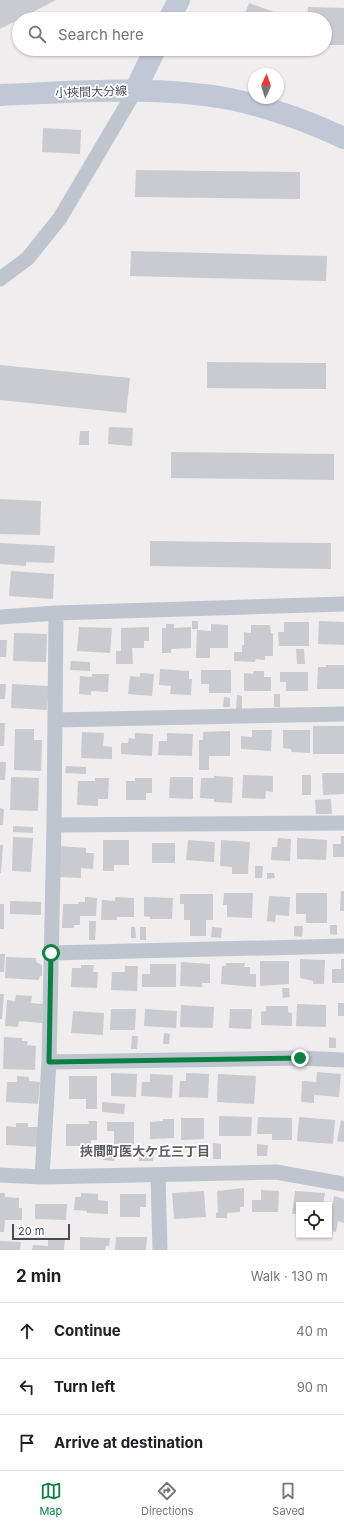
<!DOCTYPE html>
<html lang="en">
<head>
<meta charset="utf-8">
<style>
  :root { --surface:#fff; --page:#f6f6f6; --text:#202124; --muted:#757577; --line:#e0e0e0; --accent:#0b8043 }
  body { margin:0; font-family:Inter,"Noto Sans JP",sans-serif; background:var(--page); color:var(--text) }
  .controls { position:absolute; right:12px; bottom:12px; display:grid; overflow:hidden; border-radius:0px; box-shadow:0 1px 3px #0004 }
  .controls button { width:36px; height:36px; display:grid; place-items:center; padding:0; border:0; border-bottom:1px solid var(--line); background:var(--surface); color:var(--text); font:20px sans-serif }
  .compass { position:absolute; left:248px; top:68px; width:36px; height:36px; border-radius:50%; background:var(--surface); box-shadow:0 1px 3px #0004; rotate:3deg }
  .scale { position:absolute; left:12px; bottom:10px; width:58px; box-sizing:border-box; padding-left:4px; border:2px solid #464d59; border-top:0; font-size:11px; line-height:14px; white-space:nowrap; color:#464d59; -webkit-text-stroke:3px #fff; paint-order:stroke }
  .stop { position:absolute; width:12px; height:12px; margin:-9px; border:3px solid #0b8043; border-radius:50%; background:#fff }
  .stop.end { background:#0b8043; border-color:#fff; box-shadow:0 1px 4px #0008 }
  .list { margin:0; padding:0; list-style:none }
  h2 { display:flex; justify-content:space-between; align-items:center; height:52px; margin:0; padding:0 16px; font-size:17px }
  h2 small { font-size:13px; font-weight:400; color:var(--muted) }
  .list li { display:grid; grid-template-columns:26px 1fr auto; gap:12px; align-items:center; box-sizing:border-box; height:56px; padding:0 16px; border-top:1px solid var(--line) }
  .list b { display:block; font-size:15px; white-space:nowrap }
  .list em { font-size:13px; font-style:normal; color:var(--muted) }
  .icon { flex:none; width:22px; height:22px; fill:none; stroke:currentColor; stroke-width:2; stroke-linecap:round; stroke-linejoin:round }
  .map { position:relative; flex:none; width:344px; height:1250px; overflow:hidden }
  .search { position:absolute; background:var(--surface); box-shadow:0 1px 3px #0004; left:12px; right:12px; top:12px; height:44px; display:flex; align-items:center; gap:10px; box-sizing:border-box; padding:0 14px; border-radius:22px; color:var(--muted); font-size:15px }
  .sheet { height:220px; background:var(--surface) }
  nav { display:flex; justify-content:space-around; align-items:center; box-sizing:border-box; height:56px; border-top:1px solid var(--line); background:var(--surface); font-size:11px; color:var(--muted) }
  nav a { display:grid; justify-items:center; gap:2px }
  nav .on { color:var(--accent) }
  .map>svg:first-child { display:block }
  .building { fill:#cacbd1 }
  .lines { fill:none; stroke-linecap:round; stroke-linejoin:round }
  .street { stroke:#bec5ce; stroke-width:15 }
  .secondary { stroke:#c0c7d5; stroke-width:22 }
  .route { stroke:#0b8043; stroke-width:5 }
  .labels { text-anchor:middle; stroke-width:3.5; stroke-linejoin:round; paint-order:stroke }
  .street-label { font-size:12px; fill:#464d59; stroke:#fff }
  .neighbourhood-label { font-size:13px; font-weight:bold; fill:#5a5c61; stroke:#fff }
</style>
</head>
<body>
<div class="map">
<svg width="344" height="1250" viewBox="0 0 344 1250">
  <rect width="100%" height="100%" fill="#efeded"/>
  <path class="building" d="M0 0H56L0 29Z
    M249 3 277 13 275 19H243Z
    M308 7 344 8V45H325V19H307Z
    M43 12 47 19H30Z
    M43 128 81 130 80 154 42 152Z
    M136 170 300 172V199L135 197Z
    M131 251 327 256 326 281 130 276Z
    M207 362 326 363V389L207 388Z
    M0 365 130 378 126 413 0 400Z
    M109 427 133 428 132 446 108 444Z
    M80 431H89V445H79Z
    M171 452 334 454V480L171 478Z
    M0 499 41 501 40 535 0 534Z
    M150 541 331 543V569L150 566Z
    M0 543 55 546 54 563 26 562V566L0 564Z
    M11 571 54 574 53 599 9 596Z
    M192 621H198V629H192Z
    M319 621 344 622V645L318 644Z
    M284 622H309V646H279L278 632H284Z
    M166 624H174V628L191 627V648L171 649V653H162V628H166Z
    M211 624 228 625V648H210V658H196L197 630 211 631Z
    M251 625H270L271 633H273V656H265V660L256 659 255 662 234 661V652H242V645H244V632L251 633Z
    M79 627 112 628 110 653 77 651Z
    M149 627V641H144V648H132L133 664H116V651H121V628Z
    M14 633 47 634 46 662 13 661Z
    M0 640H7L6 657H0Z
    M296 649H304L305 664H297Z
    M71 661 90 662V671L70 670Z
    M326 665H344V689H317L318 667H326Z
    M160 669 189 671V679H192L191 695 170 694 171 686 159 685Z
    M201 670H231V693H209V684H201Z
    M254 671H264V677H271V691H244V673L253 674Z
    M280 672H308V691H286V682H280Z
    M140 673 154 674 152 696 128 694 130 676 140 677Z
    M92 674H109L108 692 91 691V695L79 694 80 676 92 677Z
    M0 684H6L5 699H0Z
    M12 684 49 686 47 710 11 708Z
    M274 694H280V707H274Z
    M237 695 242 696V709H236Z
    M224 697 230 698V707H223Z
    M0 723H5L4 746H0Z
    M313 726H344V754H313Z
    M15 729H34V740H42L41 771 14 770Z
    M252 730H272L271 751 241 749V736L252 737Z
    M283 730H310V753L292 752 291 749 283 748Z
    M230 731V756H209V770H199V740H203V732Z
    M82 732 104 733 103 746 112 747V759L81 758Z
    M135 733 153 734 152 756 121 754V743H128L129 738 135 739Z
    M167 733 193 734 192 756 158 755 159 741H167Z
    M0 762H6L5 780H0Z
    M66 766 86 767V774L65 773Z
    M322 773H344V794L323 795Z
    M243 775 273 776V792L266 791 265 799 242 798Z
    M302 775H311V795H302Z
    M214 776 233 777 232 803 214 802V799L200 798 201 778H214Z
    M11 777 39 778 38 811 10 810Z
    M170 777H193V799L169 798Z
    M95 778H109L108 799H98V806L77 805 78 781H95Z
    M135 778H152V793H146V800H126V781H135Z
    M331 799 332 814H316L315 800Z
    M0 808 4 809 3 825H0Z
    M13 826 33 827V833L13 832Z
    M341 836H344V857H333V844H341Z
    M13 837 33 838 31 872 12 871Z
    M278 838 291 839 290 861 271 860 272 847H277Z
    M297 838 327 840 326 860 297 859Z
    M103 840H129V865H114V871H103Z
    M188 840 215 842 214 862 186 860Z
    M221 840 250 842 248 874H232V867L220 866Z
    M152 843H175V863H152Z
    M0 845H3L1 873H0Z
    M60 846 86 848V853H94L93 869 81 868V878L58 877Z
    M255 866H263L262 878H255Z
    M267 873H274L275 878 267 879Z
    M341 891H344V911H340Z
    M224 893H253L252 918 227 917V905H223Z
    M296 893H327V923H306V914H296Z
    M180 894H213V920H206V936H190V920H184V904H180Z
    M269 896 290 897 289 916 276 915 275 922 267 921Z
    M85 897 97 898 96 916H80V925H74V928H62L63 904H79L78 902H85Z
    M115 897 134 898V917H117V920H101L102 900 115 901Z
    M144 897 173 898 172 919H150V917L144 916Z
    M10 901 41 902V915L10 914Z
    M0 904H4V929H0Z
    M89 921H96L95 940H89Z
    M330 925H337V935L330 934Z
    M294 926H303L302 937 294 936Z
    M131 927H135L136 938H131Z
    M140 927H146V940H140Z
    M212 927 222 928 221 938 211 937Z
    M0 954H5L4 972H0Z
    M6 957 36 958V962L42 965V976H40L39 980 5 978Z
    M300 959 325 960 324 984H313V981L300 978Z
    M341 959H344V983H332V969H341Z
    M260 961H289V984L260 986Z
    M181 962 210 964V983H202V987L180 986Z
    M226 963H245L244 967H250V974H256V987L221 984 222 966H226Z
    M150 964H176V987H142V974H150Z
    M81 965H94L93 972H98L97 988 71 987 72 968H81Z
    M125 966H138L137 991 111 990 112 972H125Z
    M282 988H289L290 997 283 998Z
    M0 994H4L2 1019H0Z
    M16 995 32 996 31 1003 43 1004 42 1023 19 1021 18 1027 5 1026 7 1000 15 1001Z
    M338 1003H344V1016H338Z
    M297 1004 326 1005V1027L296 1026Z
    M181 1005 214 1007 213 1028 180 1027Z
    M266 1006H288V1012L292 1013V1026L261 1025V1012L266 1011Z
    M111 1009H136L135 1030H110Z
    M145 1009 177 1011 176 1028 144 1026Z
    M230 1009H252L251 1029 229 1028Z
    M73 1011 104 1013 103 1035 71 1033Z
    M164 1033 170 1034 169 1044H163Z
    M132 1036H138L137 1049H131Z
    M4 1037 22 1038V1041H28L27 1045 36 1046 35 1070 3 1069Z
    M329 1037 336 1038V1048H329Z
    M317 1072 341 1074 339 1097 314 1095V1103L301 1102 302 1081 316 1082Z
    M111 1073 137 1074 136 1097 111 1096Z
    M186 1073 209 1074 208 1098 179 1097 180 1081H186Z
    M150 1074 173 1075 172 1098 141 1096 142 1082H150Z
    M218 1074 256 1076 254 1104 217 1102Z
    M17 1076 29 1077V1081L40 1082 38 1104 6 1102 7 1082H17Z
    M69 1076H97V1109H86V1099H69Z
    M102 1102 125 1104 124 1114 102 1112Z
    M219 1116 252 1117 251 1136H219Z
    M258 1117 292 1118V1140H272V1134H257Z
    M299 1117 335 1120 333 1144 297 1141Z
    M181 1118H204V1139L181 1140Z
    M163 1119H174V1138L150 1139V1122L163 1121Z
    M341 1120 344 1121V1142L337 1141Z
    M88 1121H97V1140H91V1146H66V1124H89Z
    M107 1122H134V1144H114V1131H107Z
    M16 1123H28V1127H39V1147L6 1145V1126L16 1127Z
    M213 1143 221 1144V1159H213Z
    M257 1144 268 1145 267 1156H257Z
    M103 1148H115L114 1161 103 1160Z
    M139 1149 154 1150 153 1161H139Z
    M244 1188V1207H240V1212L227 1213V1218H216V1213L218 1212 217 1191Z
    M261 1190 279 1191 278 1212H252V1200H261Z
    M204 1191 206 1217 174 1219 172 1193Z
    M295 1191 325 1193 323 1205H299V1214H292Z
    M0 1193H5V1197L19 1198V1208H22V1220H5L4 1232H0Z
    M81 1193 98 1194V1200L108 1201V1214L87 1213V1211L74 1210 75 1197H81Z
    M120 1194H146V1207H140V1217H120Z
    M334 1196 344 1199V1223L338 1221 336 1232 329 1231Z
    M35 1204H67L66 1220 35 1219Z
    M80 1237 110 1238 109 1246H106L105 1250H80Z
    M116 1237H147L146 1250H115Z
    M48 1238 65 1239 64 1250H32L33 1245 48 1246Z
    M0 1241 21 1242 20 1250H0Z"/>
  <g class="lines">
    <path class="street" d="M0 279 28 258 60 218 135 91
      M0 617 56 613 344 604
      M55 720 344 714
      M54 825 344 823
      M51 953 344 946
      M49 1062 300 1058 344 1060
      M0 1175 42 1177 276 1172 344 1184
      M158 1175 160 1250
      M42 1177 49 1062 54 825 56 613"/>
    <path class="secondary" d="M169 19 179 0
      M135 91 155 49
      M0 95C76 92 154 85 230 99 269 107 307 121 344 138"/>
  </g>
  <g class="lines">
    <path class="route" d="M51 953 49 1062 300 1058"/>
  </g>
  <g class="labels">
    <g class="street-label">
      <text transform="translate(91 92) rotate(-2)" y="4">小挾間大分線</text>
    </g>
    <g class="neighbourhood-label">
      <text x="145" y="1156">挾間町医大ケ丘三丁目</text>
    </g>
  </g>
</svg>
<div class="controls">
<button><svg class="icon" aria-label="locate" viewBox="0 0 24 24"><circle cx="12" cy="12" r="6"/><path d="M12 2v4M12 18v4M2 12h4M18 12h4"/></svg></button>
</div>
<svg class="compass" viewBox="-18 -18 36 36"><path d="M0-13l5 13h-10z" fill="#e53935"/><path d="M0 13l5-13h-10z" fill="#757577"/></svg>
<div class="scale">20 m</div>
<div class="stop" style="left:51px;top:953px"></div>
<div class="stop end" style="left:300px;top:1058px"></div>
<div class="search"><svg class="icon" aria-label="search" viewBox="0 0 24 24"><circle cx="10" cy="10" r="6"/><path d="M15 15l6 6"/></svg>Search here</div>
</div>
<section class="sheet">
<h2>2 min<small>Walk · 130 m</small></h2>
<ul class="list">
<li><svg class="icon" aria-label="ahead" viewBox="0 0 24 24"><path d="M12 20V5M6 11l6-6 6 6"/></svg><div><b>Continue</b></div><em>40 m</em></li>
<li><svg class="icon" aria-label="left" viewBox="0 0 24 24"><path d="M17 20v-9H6M10 6l-5 5 5 5"/></svg><div><b>Turn left</b></div><em>90 m</em></li>
<li><svg class="icon" aria-label="arrive" viewBox="0 0 24 24"><path d="M6 21V4h12l-3 4 3 4H6"/></svg><div><b>Arrive at destination</b></div></li>
</ul>
</section>
<nav>
<a class="on"><svg class="icon" aria-label="map" viewBox="0 0 24 24"><path d="M3 6l6-2 6 2 6-2v14l-6 2-6-2-6 2zM9 4v14M15 6v14"/></svg>Map</a>
<a><svg class="icon" aria-label="directions" viewBox="0 0 24 24"><path d="M12 3l9 9-9 9-9-9zM9 14v-3h6M13 9l2 2-2 2"/></svg>Directions</a>
<a><svg class="icon" aria-label="saved" viewBox="0 0 24 24"><path d="M7 4h10v16l-5-4-5 4z"/></svg>Saved</a>
</nav>
</body>
</html>
